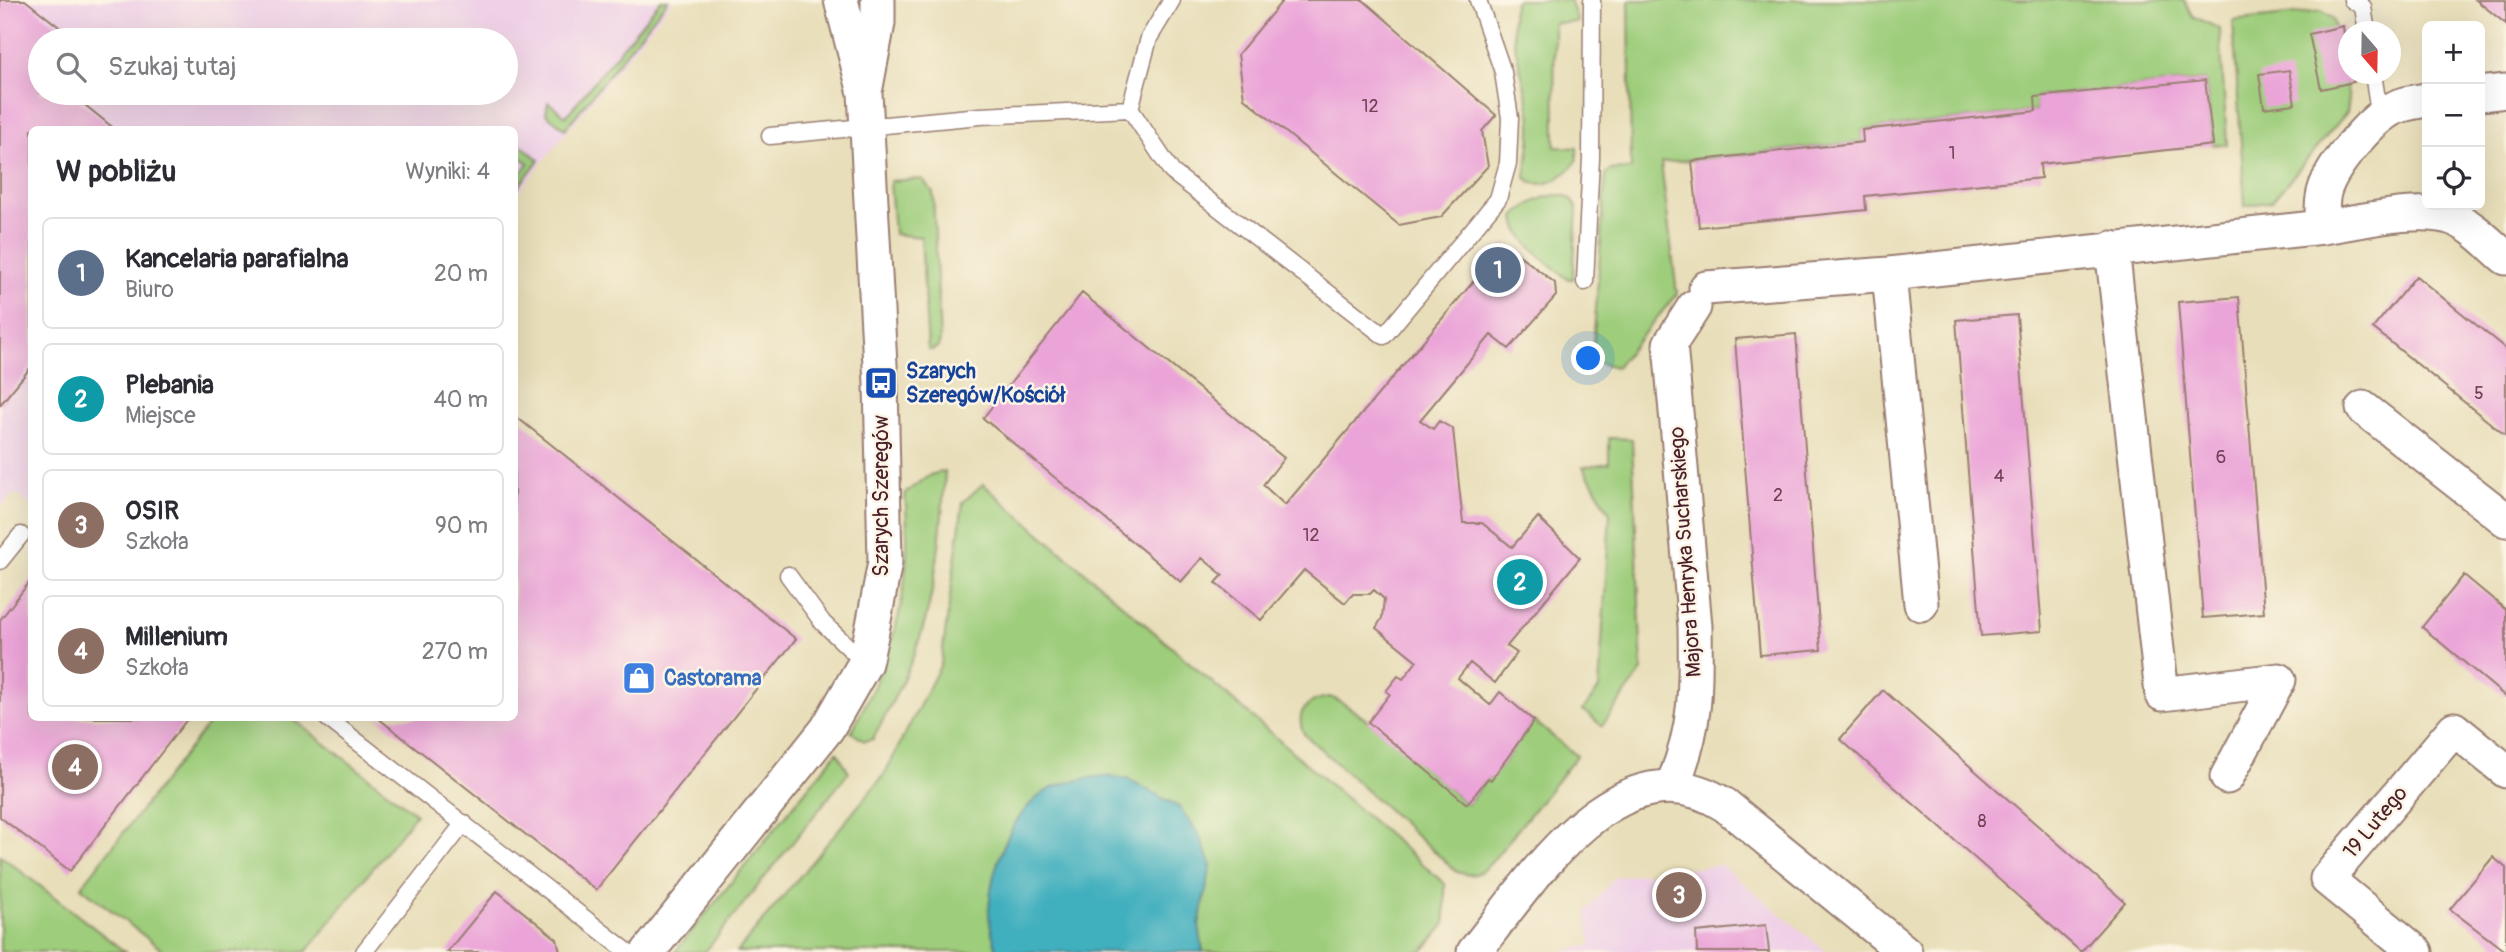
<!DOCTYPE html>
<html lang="pl">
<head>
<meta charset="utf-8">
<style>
  :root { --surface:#fff; --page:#f2f2f3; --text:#2b2b33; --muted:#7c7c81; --line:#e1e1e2; --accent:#ea580c }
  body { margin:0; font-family:Pangolin,sans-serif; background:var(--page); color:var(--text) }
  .controls { position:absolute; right:21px; top:21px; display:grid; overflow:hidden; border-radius:10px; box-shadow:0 7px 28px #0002 }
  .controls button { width:63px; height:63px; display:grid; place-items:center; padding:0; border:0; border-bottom:2px solid var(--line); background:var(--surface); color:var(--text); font:35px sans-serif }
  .compass { position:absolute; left:2338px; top:21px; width:63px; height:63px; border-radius:50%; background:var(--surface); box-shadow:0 7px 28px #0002; rotate:160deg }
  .you { position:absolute; left:1589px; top:359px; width:24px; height:24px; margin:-18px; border:5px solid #fff; border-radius:50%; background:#1a73e8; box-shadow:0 0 0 10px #1a73e833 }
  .badge { display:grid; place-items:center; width:46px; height:46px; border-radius:50%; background:var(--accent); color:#fff; font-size:23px; font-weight:700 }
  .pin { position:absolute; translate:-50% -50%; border:4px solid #fff; box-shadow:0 2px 7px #0006 }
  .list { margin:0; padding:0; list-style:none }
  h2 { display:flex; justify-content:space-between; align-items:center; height:91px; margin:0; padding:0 28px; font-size:30px }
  h2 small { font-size:23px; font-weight:400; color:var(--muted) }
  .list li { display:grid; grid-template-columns:46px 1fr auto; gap:21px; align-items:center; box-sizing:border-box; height:112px; margin:0 14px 14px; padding:0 14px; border:2px solid var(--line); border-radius:10px }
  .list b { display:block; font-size:26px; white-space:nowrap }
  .list p { margin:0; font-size:23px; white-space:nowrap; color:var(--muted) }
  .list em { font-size:23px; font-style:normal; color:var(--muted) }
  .icon { flex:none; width:38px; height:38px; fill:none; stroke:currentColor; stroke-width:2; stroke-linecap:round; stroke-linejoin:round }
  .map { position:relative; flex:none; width:2506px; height:952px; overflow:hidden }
  .search { position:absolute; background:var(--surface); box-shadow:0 7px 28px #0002; left:28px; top:28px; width:490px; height:77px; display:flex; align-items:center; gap:18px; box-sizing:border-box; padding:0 24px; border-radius:38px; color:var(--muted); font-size:26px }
  .panel { position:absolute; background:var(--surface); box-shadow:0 7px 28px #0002; left:28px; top:126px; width:490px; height:595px; border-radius:10px }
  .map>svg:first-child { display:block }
  .built { fill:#efd0e7; fill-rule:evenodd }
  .green { fill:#9ecd7b; stroke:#747653; stroke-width:2 }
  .water { fill:#41afbe; stroke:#466774; stroke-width:2 }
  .building { fill:#eba4d8 }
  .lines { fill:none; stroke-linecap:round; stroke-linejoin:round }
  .service-casing { stroke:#997e72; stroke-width:19 }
  .minor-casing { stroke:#997e72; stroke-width:37 }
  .service { stroke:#fff; stroke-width:16 }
  .minor { stroke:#fff; stroke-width:33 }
  .labels { text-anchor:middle; stroke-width:5; stroke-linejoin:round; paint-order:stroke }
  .number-label { font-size:18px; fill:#724056 }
  .transit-label { font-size:21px; font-weight:bold; fill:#164399; stroke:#fcf5e5; text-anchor:start }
  .street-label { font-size:21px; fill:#4a1f2b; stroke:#fcf5e5 }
  .shop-label { font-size:21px; font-weight:bold; fill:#366cbe; stroke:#fcf5e5; text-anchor:start }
</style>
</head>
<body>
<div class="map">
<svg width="2506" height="952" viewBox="0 0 2506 952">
  <rect width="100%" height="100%" fill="#fcf5e5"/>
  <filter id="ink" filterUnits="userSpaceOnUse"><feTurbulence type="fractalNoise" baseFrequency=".0143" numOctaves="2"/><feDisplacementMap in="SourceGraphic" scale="14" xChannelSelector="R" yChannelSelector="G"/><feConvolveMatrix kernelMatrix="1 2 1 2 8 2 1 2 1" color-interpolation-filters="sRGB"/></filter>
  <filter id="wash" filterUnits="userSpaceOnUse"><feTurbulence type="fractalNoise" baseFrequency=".00686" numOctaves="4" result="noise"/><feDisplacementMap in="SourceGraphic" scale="28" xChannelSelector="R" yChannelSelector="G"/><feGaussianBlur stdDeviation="1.57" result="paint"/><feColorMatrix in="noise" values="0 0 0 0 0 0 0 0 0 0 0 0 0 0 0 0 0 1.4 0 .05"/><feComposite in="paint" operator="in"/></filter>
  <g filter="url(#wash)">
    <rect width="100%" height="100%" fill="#e8deb9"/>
    <path class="built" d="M0 0H673L515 196 514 130H32L31 506 15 493 0 508ZM40 40H506V93H40Z
      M1721 865 1827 952H1558L1591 945 1586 912 1615 877Z"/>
    <path class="green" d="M661 0H668L565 129 546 114 548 102 566 116Z
      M1516 0H1570L1578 22 1554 23 1555 147 1577 148V161C1565 176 1542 194 1525 177 1527 159 1532 141 1531 123 1530 88 1502 27 1516 0Z
      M1629 0H2184L2192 16 2220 29 2227 144 2213 145 2205 80 2036 97V111L1862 130 1863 142 1661 163 1677 294 1616 367 1592 361 1606 173 1611 170 1631 169Z
      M2322 11 2333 19 2349 99 2347 112 2272 201 2245 206 2233 21Z
      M520 144 539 160 515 191V181L528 163 515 152V145Z
      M922 179 933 192 940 341 938 347 932 350H928L921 237 894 234 890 181Z
      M1563 195 1572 199 1577 207 1573 279H1567C1550 263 1516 242 1515 217 1527 204 1545 194 1563 195Z
      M1609 438 1632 439 1642 671 1602 726 1583 710 1599 689 1610 513 1583 467 1609 463Z
      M945 471C942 526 937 588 919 641 907 675 890 707 873 739L864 741 851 732C896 649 914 589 905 493L930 475Z
      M983 484 1445 884V924L1422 952H737L884 775 941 664 963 502Z
      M1329 697C1350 700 1444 785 1467 804L1488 778 1491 779 1534 721 1577 756 1490 864C1478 875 1473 877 1457 872L1304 734C1294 712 1307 700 1329 697Z
      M213 718H292L416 814 306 952H165L81 887Z
      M837 752 849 772 705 952H675Z
      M0 855 125 952H0Z"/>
    <path class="water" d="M1105 776 1128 779 1179 807 1199 835 1211 866 1199 925 1203 952H997C994 939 988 923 989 909 991 870 1009 817 1042 794 1059 782 1085 778 1105 776Z"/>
    <g id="blocks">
      <path class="building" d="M0 0H25L73 38 40 40V93H70L116 130H32V366L0 405Z
        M1283 0H1363L1496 115 1482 131 1488 166 1441 217 1399 225 1244 98 1238 54Z
        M2476 0H2506V24Z
        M2343 26 2348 74H2352L2354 82 2321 89 2309 34Z
        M2289 70 2295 104 2264 108 2259 74Z
        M2205 80 2213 145 2040 164 2041 178 1865 196 1866 210 1699 227 1692 161 1863 142 1862 130 2036 111 2035 97Z
        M1505 244 1555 283 1556 296 1509 349 1491 335 1420 420 1433 429 1439 421 1453 429 1463 523H1482L1512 547 1538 517 1580 558 1507 646 1517 653 1495 683 1470 663 1458 678 1490 705 1500 692 1534 721 1491 780 1488 778 1467 804 1368 722 1390 694 1386 691 1398 676 1403 679 1417 661 1376 628 1382 618 1384 599 1374 590 1370 594H1353L1345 603 1304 570 1261 620 1216 583 1223 575 1202 558 1181 582 983 418 1082 293 1284 458 1263 485 1285 505Z
        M2416 276 2506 349V436L2373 328Z
        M2239 297 2264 613 2203 618 2178 302Z
        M2017 315 2042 631 1981 636 1956 320Z
        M1796 334 1821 650 1760 655 1735 339Z
        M514 415 796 639 596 890 378 718H514Z
        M2464 575 2506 610V697L2422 627Z
        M32 579V718H188L70 871 0 817V620Z
        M1883 690 2125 902 2081 952 1840 739Z
        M2493 857 2506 868V952L2450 909Z
        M497 891 557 939 560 952H447Z
        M1766 925 1769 952H1697L1696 932Z"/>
    </g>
  </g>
  <g filter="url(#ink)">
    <use href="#blocks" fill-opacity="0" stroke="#997e72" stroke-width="2"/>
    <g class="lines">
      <defs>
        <path id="service" d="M2352 0 2363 7 2367 32
          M2373 74 2380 117
          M1130 109 1149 38 1172 0
          M770 136 980 116 1130 109 1172 172 1384 336 1498 199 1508 163 1510 118 1503 72 1478 0
          M1585 282 1591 158 1592 0
          M0 561 21 535
          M788 575 823 623 865 663
          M327 718 628 952
          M364 952 464 823"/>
        <path id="minor" d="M866 87 878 23V0
          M2480 94 2506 91
          M2323 227C2358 222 2416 207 2449 217 2471 223 2489 244 2506 258
          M2112 248 2162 694 2279 680 2227 777
          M1889 274 1921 604
          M1706 288 1889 274 2323 227C2322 214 2321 201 2325 189 2333 165 2369 122 2390 110 2402 103 2415 102 2427 100
          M2363 408 2506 520
          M1672 786C1697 730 1696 686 1695 626L1670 344 1694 307
          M648 952 827 729 865 663 872 631 885 562 881 383 865 93 841 0
          M1474 952C1531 882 1618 737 1725 805L1905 952
          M2416 952 2327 879 2454 729 2506 771"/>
      </defs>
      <use href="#service" class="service-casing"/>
      <use href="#minor" class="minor-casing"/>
      <use href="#service" class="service"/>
      <use href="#minor" class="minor"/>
    </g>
  </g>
  <defs>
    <symbol id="bus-square" viewBox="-11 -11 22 22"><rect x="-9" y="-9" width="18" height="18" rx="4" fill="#1a4fb4" stroke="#fcf5e5"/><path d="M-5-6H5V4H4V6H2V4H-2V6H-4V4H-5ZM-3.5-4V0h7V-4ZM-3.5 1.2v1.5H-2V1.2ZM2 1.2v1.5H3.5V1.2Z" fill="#fff"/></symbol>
    <symbol id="shop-square" viewBox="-11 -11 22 22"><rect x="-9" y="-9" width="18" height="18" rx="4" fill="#3f7fe0" stroke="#fcf5e5"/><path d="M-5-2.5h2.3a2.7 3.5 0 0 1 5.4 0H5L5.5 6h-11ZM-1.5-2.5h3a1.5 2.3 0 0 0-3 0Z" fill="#fff"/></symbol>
  </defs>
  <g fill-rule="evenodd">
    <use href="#bus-square" x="862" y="364" width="38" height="38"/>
    <use href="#shop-square" x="620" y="659" width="38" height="38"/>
  </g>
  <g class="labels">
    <g class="number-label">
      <text x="1370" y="112">12</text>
      <text x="1952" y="159">1</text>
      <text x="2479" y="399">5</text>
      <text x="2221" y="463">6</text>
      <text x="1999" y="482">4</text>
      <text x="1778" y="501">2</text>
      <text x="1311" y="541">12</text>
      <text x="1982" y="827">8</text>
    </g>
    <g class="transit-label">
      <text x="906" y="378">Szarych<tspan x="906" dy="24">Szeregów/Kościół</tspan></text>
    </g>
    <g class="street-label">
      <text transform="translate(881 496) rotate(-90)" y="7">Szarych Szeregów</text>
      <text transform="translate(1685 552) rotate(-94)" y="7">Majora Henryka Sucharskiego</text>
      <text transform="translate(2375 822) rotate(-50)" y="7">19 Lutego</text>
    </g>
    <g class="shop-label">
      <text x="664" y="685">Castorama</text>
    </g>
  </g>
</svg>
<div class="controls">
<button>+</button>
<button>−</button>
<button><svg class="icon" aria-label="locate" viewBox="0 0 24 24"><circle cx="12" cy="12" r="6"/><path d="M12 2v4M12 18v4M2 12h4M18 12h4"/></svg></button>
</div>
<svg class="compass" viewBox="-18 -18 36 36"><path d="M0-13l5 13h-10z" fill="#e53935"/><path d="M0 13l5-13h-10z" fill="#7c7c81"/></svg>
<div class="you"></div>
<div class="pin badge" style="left:1498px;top:270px;background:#5c6f8a">1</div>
<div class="pin badge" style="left:1520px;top:582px;background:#0f9aa8">2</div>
<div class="pin badge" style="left:1679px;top:895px;background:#8d6e63">3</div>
<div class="pin badge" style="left:75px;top:767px;background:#8d6e63">4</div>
<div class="search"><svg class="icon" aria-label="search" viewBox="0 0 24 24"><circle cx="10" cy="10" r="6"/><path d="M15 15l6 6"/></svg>Szukaj tutaj</div>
<section class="panel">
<h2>W pobliżu<small>Wyniki: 4</small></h2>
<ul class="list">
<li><span class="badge" style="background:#5c6f8a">1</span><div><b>Kancelaria parafialna</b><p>Biuro</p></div><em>20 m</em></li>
<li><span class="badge" style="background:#0f9aa8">2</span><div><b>Plebania</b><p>Miejsce</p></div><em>40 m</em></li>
<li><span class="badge" style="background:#8d6e63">3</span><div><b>OSIR</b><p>Szkoła</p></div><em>90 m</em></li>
<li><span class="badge" style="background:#8d6e63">4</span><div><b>Millenium</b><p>Szkoła</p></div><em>270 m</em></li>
</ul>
</section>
</div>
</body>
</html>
